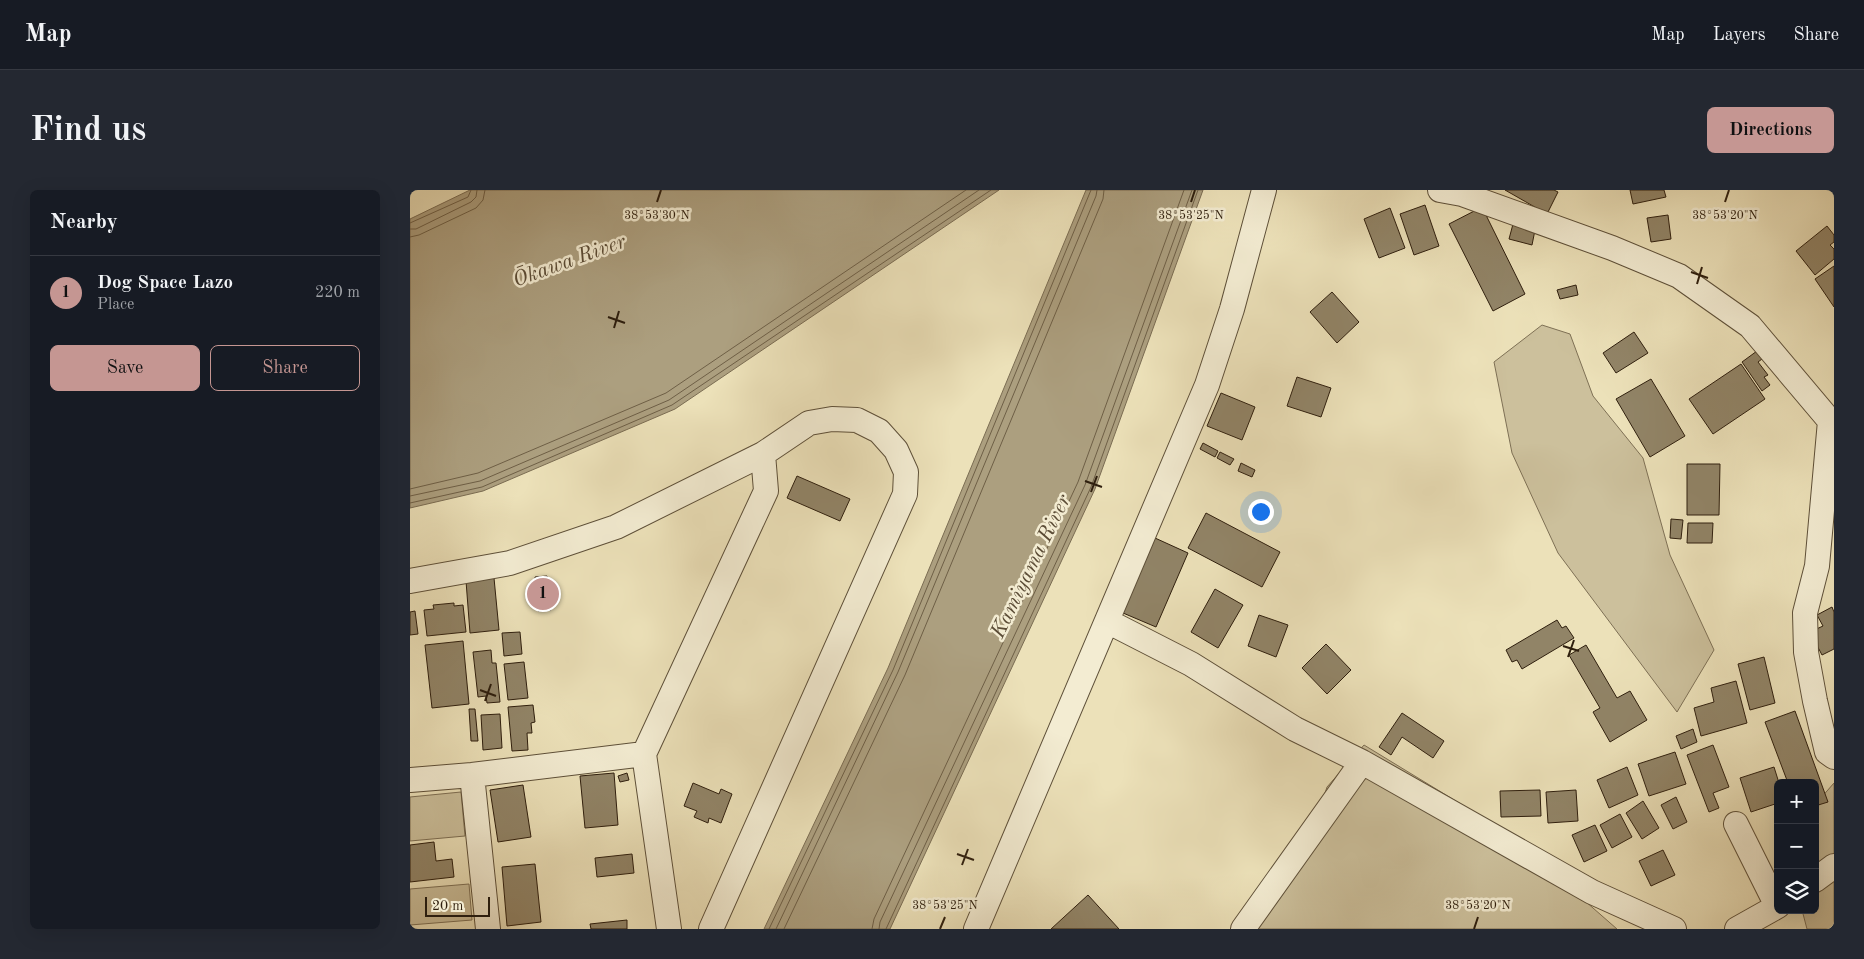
<!DOCTYPE html>
<html lang="en">
<head>
<meta charset="utf-8">
<style>
  :root { --surface:#171b24; --page:#242831; --text:#f1f3f6; --muted:#9ea1a6; --line:#363941; --accent:#c59692 }
  body { margin:0; font-family:"Old Standard TT",serif; background:var(--page); color:var(--text) }
  .controls { position:absolute; right:15px; bottom:15px; display:grid; overflow:hidden; border-radius:8px; box-shadow:0 5px 20px #0002 }
  .controls button { width:45px; height:45px; display:grid; place-items:center; padding:0; border:0; border-bottom:1px solid var(--line); background:var(--surface); color:var(--text); font:25px sans-serif }
  .scale { position:absolute; left:15px; bottom:12px; width:65px; box-sizing:border-box; padding-left:5px; border:2px solid #2f1f0e; border-top:0; font-size:14px; line-height:18px; white-space:nowrap; color:#2f1f0e; -webkit-text-stroke:4px #f3ecd2; paint-order:stroke }
  .you { position:absolute; left:850px; top:321px; width:18px; height:18px; margin:-12px; border:4px solid #fff; border-radius:50%; background:#1a73e8; box-shadow:0 0 0 8px #1a73e833 }
  .badge { display:grid; place-items:center; width:32px; height:32px; border-radius:50%; background:var(--accent); color:#111; font-size:16px; font-weight:700 }
  .pin { position:absolute; translate:-50% -50%; border:2px solid #fff; box-shadow:0 1px 5px #0006 }
  .list { margin:0; padding:0; list-style:none }
  h2 { display:flex; justify-content:space-between; align-items:center; height:65px; margin:0; padding:0 20px; font-size:21px }
  h2 small { font-size:16px; font-weight:400; color:var(--muted) }
  .list li { display:grid; grid-template-columns:32px 1fr auto; gap:15px; align-items:center; box-sizing:border-box; height:75px; padding:0 20px; border-top:1px solid var(--line) }
  .list b { display:block; font-size:19px; white-space:nowrap }
  .list p { margin:0; font-size:16px; white-space:nowrap; color:var(--muted) }
  .list em { font-size:16px; font-style:normal; color:var(--muted) }
  .actions { display:flex; gap:10px; padding:15px 20px }
  .actions a { flex:1; padding:11px 0; border:1px solid var(--accent); border-radius:8px; text-align:center; font-size:18px; color:var(--accent) }
  .actions .main { background:var(--accent); color:#111 }
  .icon { flex:none; width:28px; height:28px; fill:none; stroke:currentColor; stroke-width:2; stroke-linecap:round; stroke-linejoin:round }
  .map { position:relative; flex:none; width:1424px; height:739px; overflow:hidden; border-radius:8px }
  header { display:flex; align-items:center; gap:30px; box-sizing:border-box; height:70px; padding:0 25px; background:var(--surface); border-bottom:1px solid var(--line) }
  header strong { font-size:24px }
  nav { display:flex; gap:28px; margin-inline-start:auto; font-size:18px }
  .intro { display:flex; align-items:center; justify-content:space-between; box-sizing:border-box; height:120px; padding:0 30px }
  h1 { margin:0; font-size:35px }
  .button { padding:12px 22px; border-radius:8px; background:var(--accent); color:#111; font-size:18px; font-weight:700 }
  main { display:flex; gap:30px; padding:0 30px }
  aside { flex:1; background:var(--surface); border-radius:8px; box-shadow:0 5px 20px #0002 }
  .map>svg:first-child { display:block }
  .green { fill:#ccc09c; stroke:#7e7055 }
  .water { fill:#ac9f7f; stroke:#7a6c52 }
  .lines { fill:none; stroke-linecap:round; stroke-linejoin:round }
  .shore { stroke:#6e5f46; stroke-width:1 }
  .building { fill:#918467; stroke:#2f1f0e }
  .minor-casing { stroke:#5e5039; stroke-width:26 }
  .minor { stroke:#f3ecd2; stroke-width:24 }
  .ticks { fill:none; stroke:#2f1f0e; stroke-width:2 }
  .labels { text-anchor:middle; stroke-width:5; stroke-linejoin:round; paint-order:stroke }
  .water-label { font-size:21px; font-style:italic; fill:#5b4c36; stroke:#f3ecd2 }
  .ticks-label { font-size:12px; text-anchor:middle; fill:#2f1f0e; stroke:#f3ecd2; stroke-width:5; stroke-linejoin:round; paint-order:stroke }
</style>
</head>
<body>
<header>
<strong>Map</strong>
<nav><a>Map</a><a>Layers</a><a>Share</a></nav>
</header>
<div class="intro"><h1>Find us</h1><a class="button">Directions</a></div>
<main>
<aside>
<h2>Nearby<small></small></h2>
<ul class="list">
<li><span class="badge">1</span><div><b>Dog Space Lazo</b><p>Place</p></div><em>220 m</em></li>
</ul>
<div class="actions"><a class="main">Save</a><a>Share</a></div>
</aside>
<div class="map">
<svg width="1424" height="739" viewBox="0 0 1424 739">
  <rect width="100%" height="100%" fill="#ece1b9"/>
  <filter id="stains"><feTurbulence type="fractalNoise" baseFrequency=".004" numOctaves="4"/><feColorMatrix values="0 0 0 0 .2 0 0 0 0 .09 0 0 0 0 .02 0 0 0 .5 -.17"/></filter>
  <radialGradient id="worn" r=".72"><stop offset=".6" stop-color="#630" stop-opacity="0"/><stop offset="1" stop-color="#630" stop-opacity=".3"/></radialGradient>
  <path class="green" d="M1132 135 1160 144 1183 206 1233 268 1260 365 1304 460 1267 522 1148 363 1102 263 1084 172Z
    M954 555 1095 641 1207 739H839L897 656 917 597Z
    M1424 593V739H1397L1392 720H1405V632L1410 609Z
    M51 602 55 646 0 651V607Z
    M59 694 62 730 0 735V699Z"/>
  <path class="water" d="M60 0H589L265 219 73 301 0 318V29Z
    M676 0H793L685 299 480 739H354L478 478Z"/>
  <g class="lines">
    <path class="shore" d="M0 33 58 7 61 0
      M0 39H6L61 12 66 7 67 0
      M0 47 9 45 66 18 73 10 75 0
      M0 299 68 283 256 203 556 0
      M0 306 70 291 259 210 569 0
      M0 313 72 297 262 215 581 0
      M359 739 483 480 681 0
      M366 739 488 482 686 6 687 0
      M374 739 495 485 693 9 694 0
      M462 739 464 729 668 292 774 0
      M469 739 470 732 675 295 782 0
      M476 739 681 297 788 0"/>
  </g>
  <path class="building" d="M1095 0H1144L1148 2 1137 24Z
    M1220 0H1254L1256 7 1223 14Z
    M1015 15 1029 56 1004 65 990 24Z
    M1072 17 1115 104 1083 121 1039 34Z
    M980 18 995 58 969 68 954 29Z
    M1258 25 1261 49 1241 52 1237 28Z
    M1103 34 1125 40 1122 55 1099 49Z
    M1417 36 1424 45V52L1420 55 1424 59V69L1405 85 1386 61Z
    M1424 76V117L1405 89Z
    M1166 95 1168 105 1150 109 1147 100Z
    M922 102 949 132 927 153 900 122Z
    M1224 142 1238 163 1206 183 1193 163Z
    M1347 161 1352 169 1348 172 1358 185 1354 187 1360 195 1352 201 1332 172Z
    M1331 174 1355 209 1303 244 1279 209Z
    M887 187 921 198 911 227 877 216Z
    M1241 189 1275 246 1240 267 1206 209Z
    M811 203 845 217 832 250 797 236Z
    M793 253 808 261 805 267 790 259Z
    M810 262 824 269 820 275 807 268Z
    M831 273 845 280 842 287 828 281Z
    M1277 274H1310L1309 325H1277Z
    M387 286 440 309 430 331 377 308Z
    M796 323 870 362 852 397 778 358Z
    M1261 329 1273 330 1271 349 1260 348Z
    M1278 333H1303L1302 353H1277Z
    M745 348 778 363 746 437 713 423Z
    M137 386 141 420 128 421 125 387Z
    M84 388 89 440 60 443 56 391Z
    M805 399 833 415 808 458 781 442Z
    M44 413V416L53 415 56 442 17 446 14 420 24 419 23 415Z
    M1422 417 1424 422V459L1412 465 1400 442 1413 436 1407 425Z
    M5 421 8 444 0 445V422Z
    M849 425 878 435 866 467 838 456Z
    M1147 430 1152 438 1156 436 1164 448 1112 479 1107 470 1102 472 1096 460Z
    M110 442 112 464 94 466 92 443Z
    M53 451 59 514 22 518 15 455Z
    M916 454 941 480 917 504 892 478Z
    M1176 455 1207 508 1220 501 1237 530 1200 552 1183 522 1190 518 1159 465Z
    M81 460 82 473H86L90 512 77 513 76 506 68 507 63 462Z
    M1354 467 1365 513 1340 520 1328 474Z
    M114 472 118 508 98 510 94 474Z
    M1326 491 1337 533 1291 546 1284 518 1304 512 1301 498Z
    M123 515 125 532 121 533 122 543H117L118 560 102 561 98 517Z
    M59 519H65L68 551H61Z
    M1385 521 1418 612 1405 616V593H1378L1355 532Z
    M992 523 1034 551 1023 568 992 547 981 565 969 557Z
    M90 524 92 558 73 560 71 525Z
    M1283 539 1287 552 1271 559 1266 546Z
    M1303 555 1319 597 1303 603 1309 618 1299 622 1277 565Z
    M1265 562 1276 594 1239 606 1228 574Z
    M1217 577 1228 605 1199 618 1187 590Z
    M1364 577 1369 593H1368V613L1341 622 1330 588Z
    M204 583 208 635 175 638 170 586Z
    M217 583 219 590 210 592 208 586Z
    M283 593 309 604 311 599 322 604 311 633 299 628 298 633 284 627 287 621 274 616Z
    M113 595 121 647 88 652 80 600Z
    M1130 600 1131 626 1091 627 1090 601Z
    M1166 600 1168 631 1138 633 1136 602Z
    M1266 607 1277 632 1263 639 1251 615Z
    M1233 611 1249 638 1232 649 1216 623Z
    M1210 624 1222 647 1202 658 1190 635Z
    M1185 635 1197 661 1174 672 1162 645Z
    M24 652 26 671 42 669 44 687 0 692V655Z
    M1253 660 1265 685 1241 696 1229 671Z
    M222 664 224 683 187 687 185 668Z
    M125 674 131 732 97 736 92 677Z
    M678 705 709 739H641Z
    M217 730V739H181L180 734Z"/>
  <g class="lines">
    <defs>
      <path id="minor" d="M1030 0 1052 4 1202 58 1269 86 1340 136 1420 231 1407 376 1395 423 1396 462 1405 511 1417 562 1424 567
        M0 391 100 373 206 337 353 264 399 233 422 229 447 230 469 241 486 260 496 282 495 304 301 739
        M697 431 781 474 885 539 952 572 1182 702 1264 739
        M62 585 78 739
        M0 590 62 585 234 564
        M1326 634 1367 716
        M1405 690 1424 676
        M259 739 234 564 356 301 353 264
        M566 739 797 195 822 119 854 0
        M833 739 952 572
        M1327 739 1368 716"/>
    </defs>
    <use href="#minor" class="minor-casing"/>
    <use href="#minor" class="minor"/>
  </g>
  <path class="ticks" d="M247 12 251 0M781 12 785 0M1315 12 1319 0M1281 82 1298 88M1287 94 1292 77M198 127 215 133M204 138 209 121M675 291 692 297M681 302 687 286M1153 456 1169 461M1158 467 1164 450M70 500 86 506M75 511 81 494M547 664 564 670M552 675 558 659M530 739 535 727M1064 739 1068 727"/>
  <g class="labels">
    <g class="water-label">
      <text transform="translate(159 70) rotate(-20)" y="7">Ōkawa River</text>
      <text transform="translate(620 376) rotate(-64)" y="7">Kamiyama River</text>
    </g>
  </g>
  <g class="ticks-label">
    <text x="247" y="29">38°53'30"N</text>
    <text x="781" y="29">38°53'25"N</text>
    <text x="1315" y="29">38°53'20"N</text>
    <text x="535" y="719">38°53'25"N</text>
    <text x="1068" y="719">38°53'20"N</text>
  </g>
  <rect width="100%" height="100%" filter="url(#stains)"/>
  <rect width="100%" height="100%" fill="url(#worn)"/>
</svg>
<div class="controls">
<button>+</button>
<button>−</button>
<button><svg class="icon" aria-label="layers" viewBox="0 0 24 24"><path d="M12 4l9 5-9 5-9-5zM3 14l9 5 9-5"/></svg></button>
</div>
<div class="scale">20 m</div>
<div class="you"></div>
<div class="pin badge" style="left:133px;top:404px">1</div>
</div>
</main>
</body>
</html>
